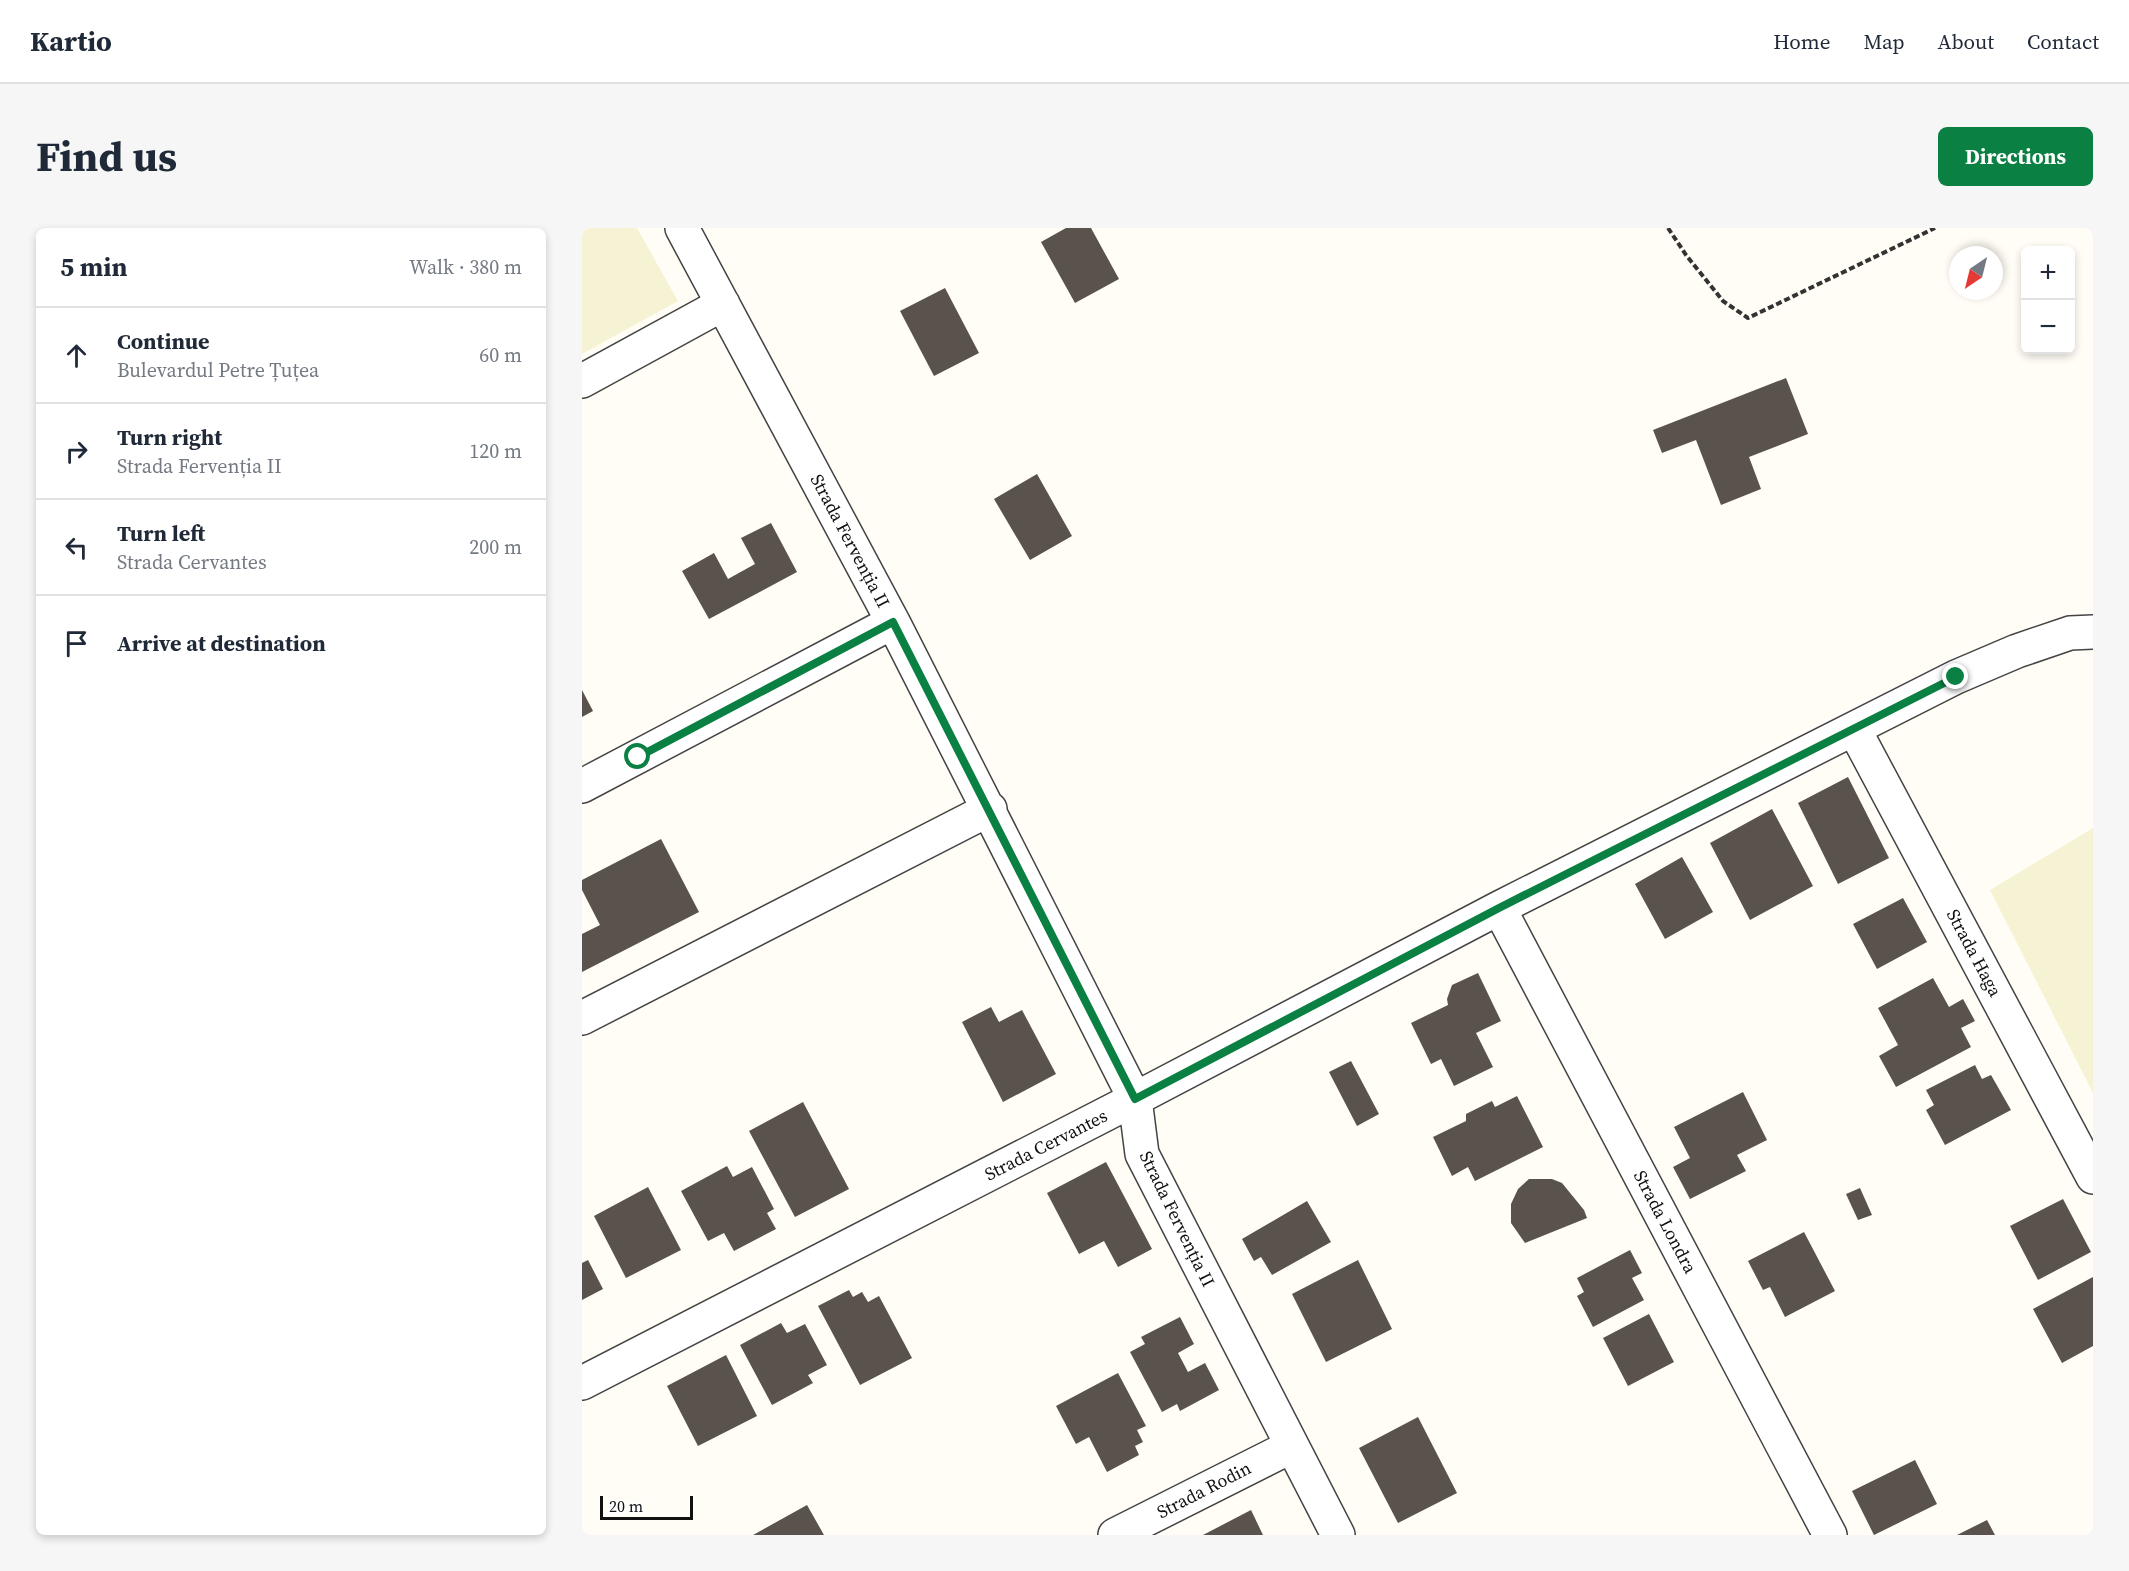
<!DOCTYPE html>
<html lang="en">
<head>
<meta charset="utf-8">
<style>
  :root { --surface:#fff; --page:#f6f6f7; --text:#1f2937; --muted:#747a83; --line:#e0e1e3; --accent:#0b8043 }
  body { margin:0; font-family:"Source Serif 4",serif; background:var(--page); color:var(--text) }
  .controls { position:absolute; right:18px; top:18px; display:grid; overflow:hidden; border-radius:9px; box-shadow:0 3px 9px #0003 }
  .controls button { width:54px; height:54px; display:grid; place-items:center; padding:0; border:0; border-bottom:2px solid var(--line); background:var(--surface); color:var(--text); font:30px sans-serif }
  .compass { position:absolute; left:1367px; top:18px; width:54px; height:54px; border-radius:50%; background:var(--surface); box-shadow:0 3px 9px #0003; rotate:215deg }
  .scale { position:absolute; left:18px; bottom:15px; width:93px; box-sizing:border-box; padding-left:6px; border:3px solid #111; border-top:0; font-size:16px; line-height:21px; white-space:nowrap; color:#111; -webkit-text-stroke:4px #fff; paint-order:stroke }
  .stop { position:absolute; width:18px; height:18px; margin:-14px; border:4px solid #0b8043; border-radius:50%; background:#fff }
  .stop.end { background:#0b8043; border-color:#fff; box-shadow:0 2px 6px #0008 }
  .list { margin:0; padding:0; list-style:none }
  h2 { display:flex; justify-content:space-between; align-items:center; height:78px; margin:0; padding:0 24px; font-size:26px }
  h2 small { font-size:20px; font-weight:400; color:var(--muted) }
  .list li { display:grid; grid-template-columns:39px 1fr auto; gap:18px; align-items:center; box-sizing:border-box; height:96px; padding:0 24px; border-top:2px solid var(--line) }
  .list b { display:block; font-size:22px; white-space:nowrap }
  .list p { margin:0; font-size:20px; white-space:nowrap; color:var(--muted) }
  .list em { font-size:20px; font-style:normal; color:var(--muted) }
  .icon { flex:none; width:33px; height:33px; fill:none; stroke:currentColor; stroke-width:2; stroke-linecap:round; stroke-linejoin:round }
  .map { position:relative; flex:none; width:1511px; height:1307px; overflow:hidden; border-radius:9px }
  header { display:flex; align-items:center; gap:36px; box-sizing:border-box; height:84px; padding:0 30px; background:var(--surface); border-bottom:2px solid var(--line) }
  header strong { font-size:28px }
  nav { display:flex; gap:33px; margin-inline-start:auto; font-size:21px }
  .intro { display:flex; align-items:center; justify-content:space-between; box-sizing:border-box; height:144px; padding:0 36px }
  h1 { margin:0; font-size:42px }
  .button { padding:15px 27px; border-radius:9px; background:var(--accent); color:#fff; font-size:21px; font-weight:700 }
  main { display:flex; gap:36px; padding:0 36px }
  aside { flex:1; background:var(--surface); border-radius:9px; box-shadow:0 3px 9px #0003 }
  .map>svg:first-child { display:block }
  .farmland { fill:#f6f3d4 }
  .building { fill:#5a524d }
  .lines { fill:none; stroke-linecap:round; stroke-linejoin:round }
  .minor-casing { stroke:#444; stroke-width:36 }
  .path { stroke:#333; stroke-width:4; stroke-dasharray:6 3; stroke-linecap:butt }
  .minor { stroke:#fff; stroke-width:33 }
  .route { stroke:#0b8043; stroke-width:8 }
  .labels { text-anchor:middle; stroke-width:6; stroke-linejoin:round; paint-order:stroke }
  .street-label { font-size:18px; fill:#111; stroke:#fff }
</style>
</head>
<body>
<header>
<strong>Kartio</strong>
<nav><a>Home</a><a>Map</a><a>About</a><a>Contact</a></nav>
</header>
<div class="intro"><h1>Find us</h1><a class="button">Directions</a></div>
<main>
<aside>
<h2>5 min<small>Walk · 380 m</small></h2>
<ul class="list">
<li><svg class="icon" aria-label="ahead" viewBox="0 0 24 24"><path d="M12 20V5M6 11l6-6 6 6"/></svg><div><b>Continue</b><p>Bulevardul Petre Țuțea</p></div><em>60 m</em></li>
<li><svg class="icon" aria-label="right" viewBox="0 0 24 24"><path d="M7 20v-9h11M14 6l5 5-5 5"/></svg><div><b>Turn right</b><p>Strada Fervenția II</p></div><em>120 m</em></li>
<li><svg class="icon" aria-label="left" viewBox="0 0 24 24"><path d="M17 20v-9H6M10 6l-5 5 5 5"/></svg><div><b>Turn left</b><p>Strada Cervantes</p></div><em>200 m</em></li>
<li><svg class="icon" aria-label="arrive" viewBox="0 0 24 24"><path d="M6 21V4h12l-3 4 3 4H6"/></svg><div><b>Arrive at destination</b></div></li>
</ul>
</aside>
<div class="map">
<svg width="1511" height="1307" viewBox="0 0 1511 1307">
  <rect width="100%" height="100%" fill="#fffdf5"/>
  <path class="farmland" d="M0 0H55L96 73 0 126Z
    M1511 600V865L1408 662Z"/>
  <path class="building" d="M484 0H509L537 51 493 75 459 14Z
    M363 60 397 125 352 148 318 83Z
    M1204 150 1226 206 1167 229 1179 261 1139 277 1114 212 1080 225 1071 202Z
    M455 246 490 308 448 332 412 271Z
    M189 295 215 344 127 391 100 343 132 325 146 351 173 336 159 310Z
    M0 462 11 483 0 489Z
    M1266 549 1307 630 1256 656 1216 575Z
    M1190 581 1231 658 1168 692 1128 615Z
    M79 611 117 684 0 744V706L18 697 0 662V652Z
    M1100 629 1131 684 1083 711 1053 656Z
    M1321 670 1345 714 1295 741 1271 696Z
    M896 745 919 793 894 805 911 839 872 858 859 831 849 836 829 795 866 777 865 771 870 757Z
    M1351 750 1367 779 1381 771 1393 793 1379 800 1389 819 1314 859 1297 828 1316 817 1296 780Z
    M409 779 417 794 440 782 474 846 421 874 380 794Z
    M769 833 797 886 775 898 747 844Z
    M1393 837 1400 851 1409 847 1429 882 1363 917 1344 882 1352 877 1344 862Z
    M1161 864 1185 912 1155 927 1164 943 1108 971 1091 939 1108 930 1092 899Z
    M935 868 961 919 893 953 886 939 870 948 851 909 884 893V886L910 873 913 879Z
    M221 874 267 961 213 989 167 903Z
    M524 934 570 1021 536 1039 522 1013 497 1026 465 965Z
    M145 938 151 949 170 939 192 981 185 985 194 1001 152 1023 142 1005 126 1013 99 963Z
    M947 951H970L980 955 1002 982 1005 990 943 1015 929 995V976L936 961Z
    M66 959 99 1022 44 1050 12 988Z
    M1278 960 1290 987 1276 992 1264 966Z
    M1481 971 1509 1024 1456 1052 1428 998Z
    M725 973 749 1014 690 1047 679 1029 672 1033 660 1011Z
    M1222 1004 1253 1063 1203 1089 1188 1059 1181 1062 1166 1033Z
    M1048 1022 1060 1045 1050 1050 1062 1072 1011 1099 995 1068 1002 1064 995 1050Z
    M6 1032 21 1061 0 1072V1035Z
    M776 1032 810 1101 744 1134 710 1066Z
    M1511 1049V1118L1480 1135 1451 1081Z
    M267 1062 271 1069 280 1064 286 1074 297 1068 330 1130 278 1157 236 1078Z
    M1067 1086 1092 1134 1046 1158 1021 1110Z
    M598 1089 612 1116 596 1125 606 1144 623 1135 637 1162 598 1183 595 1176 580 1184 548 1124 563 1116 559 1109Z
    M199 1095 205 1105 223 1096 245 1137 226 1147 231 1155 190 1177 158 1117Z
    M144 1127 175 1188 116 1218 85 1158Z
    M536 1145 564 1198 555 1202 561 1214 553 1218 557 1227 525 1244 507 1209 494 1216 474 1178Z
    M836 1189 875 1265 816 1295 777 1220Z
    M1333 1232 1355 1276 1292 1307 1270 1263Z
    M225 1277 242 1307H171Z
    M669 1282 681 1307H621Z
    M1405 1292 1413 1307H1375Z"/>
  <g class="lines">
    <defs>
      <path id="minor" d="M100 0 311 394 553 871 560 926 756 1307
        M0 153 141 76
        M1272 501 1511 949
        M0 558 311 394
        M917 680 1248 1307
        M0 790 408 581
        M0 1155 553 871 917 680 1374 449 1435 423 1488 405 1511 404
        M533 1307 710 1218"/>
    </defs>
    <use href="#minor" class="minor-casing"/>
    <path class="path" d="M1086 0 1104 27 1141 73 1166 90 1353 0"/>
    <use href="#minor" class="minor"/>
  </g>
  <g class="lines">
    <path class="route" d="M56 529 311 394 553 871 917 680 1374 449"/>
  </g>
  <g class="labels">
    <g class="street-label">
      <text transform="translate(268 313) rotate(62)" y="6">Strada Fervenția II</text>
      <text transform="translate(1392 725) rotate(62)" y="6">Strada Haga</text>
      <text transform="translate(464 917) rotate(-27)" y="6">Strada Cervantes</text>
      <text transform="translate(595 991) rotate(64)" y="6">Strada Fervenția II</text>
      <text transform="translate(1083 994) rotate(62)" y="6">Strada Londra</text>
      <text transform="translate(622 1262) rotate(-27)" y="6">Strada Rodin</text>
    </g>
  </g>
</svg>
<div class="controls">
<button>+</button>
<button>−</button>
</div>
<svg class="compass" viewBox="-18 -18 36 36"><path d="M0-13l5 13h-10z" fill="#e53935"/><path d="M0 13l5-13h-10z" fill="#747a83"/></svg>
<div class="scale">20 m</div>
<div class="stop" style="left:56px;top:529px"></div>
<div class="stop end" style="left:1374px;top:449px"></div>
</div>
</main>
</body>
</html>
